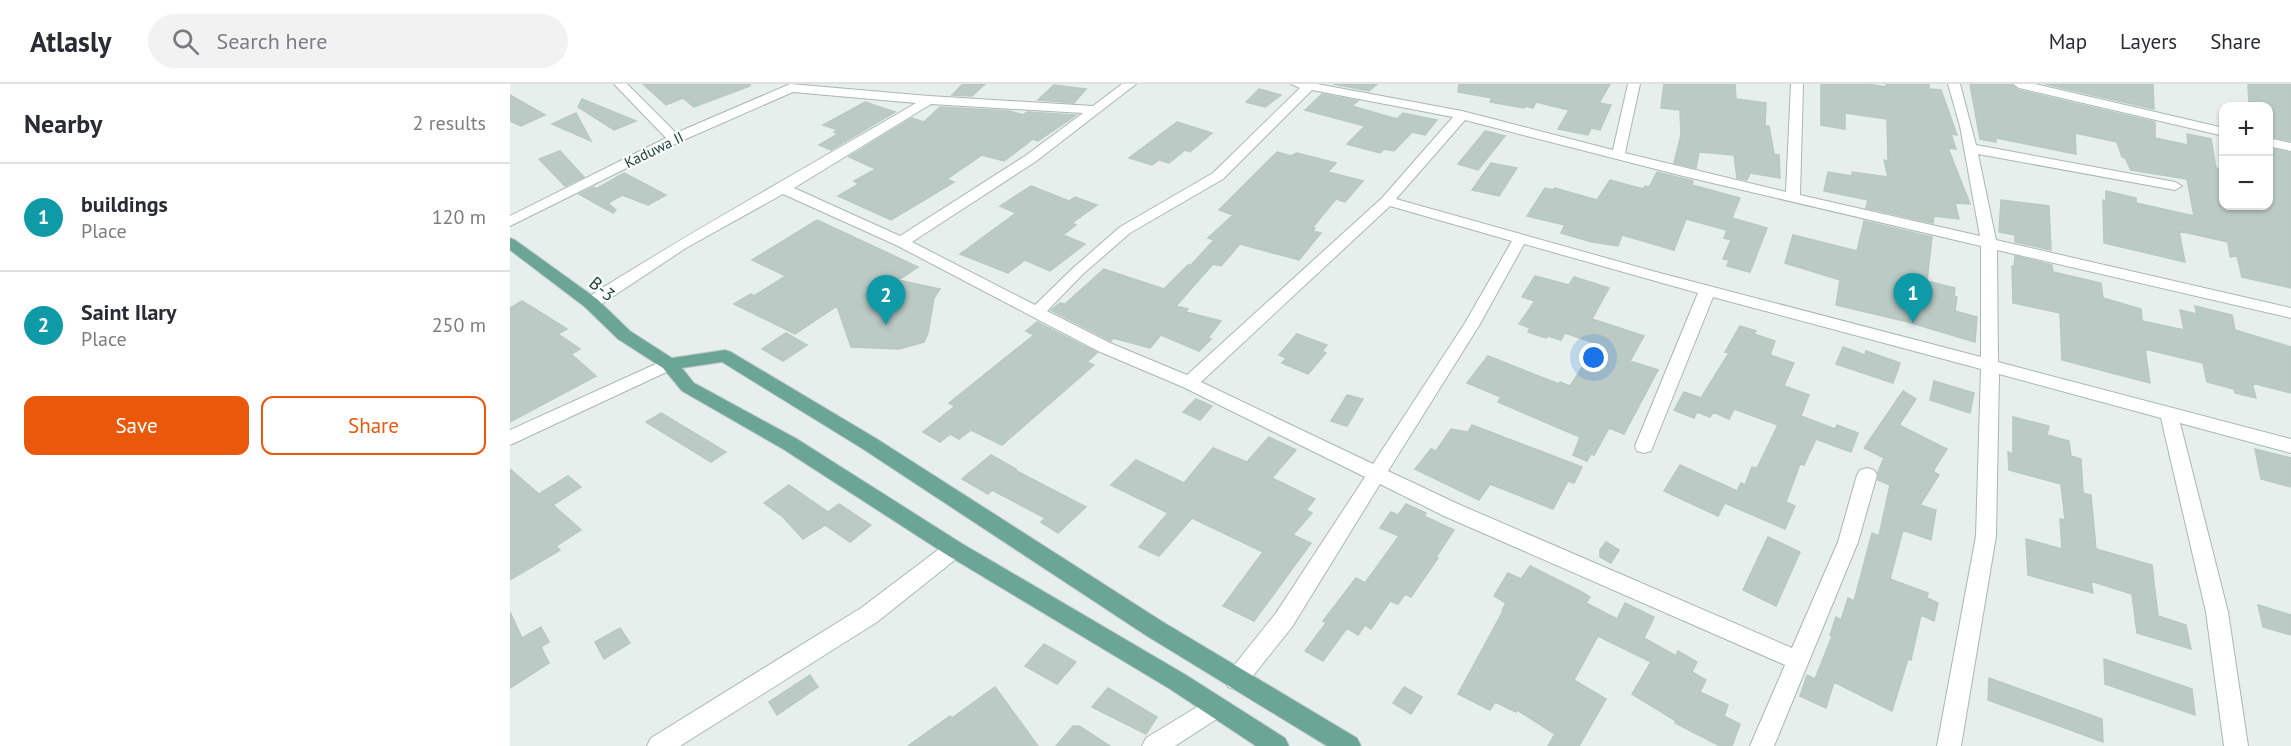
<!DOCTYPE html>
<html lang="en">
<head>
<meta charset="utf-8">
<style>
  :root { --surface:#fff; --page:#f2f2f3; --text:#2b2b33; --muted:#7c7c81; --line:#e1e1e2; --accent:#ea580c }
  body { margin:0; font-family:"PT Sans",sans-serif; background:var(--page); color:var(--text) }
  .controls { position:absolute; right:18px; top:18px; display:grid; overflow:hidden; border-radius:12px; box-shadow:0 2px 4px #0004 }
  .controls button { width:54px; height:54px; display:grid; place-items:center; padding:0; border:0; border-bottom:2px solid var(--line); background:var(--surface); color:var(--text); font:30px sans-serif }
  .you { position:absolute; left:1084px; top:274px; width:21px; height:21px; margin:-15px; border:4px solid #fff; border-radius:50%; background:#1a73e8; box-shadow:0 0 0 9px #1a73e833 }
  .badge { display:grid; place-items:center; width:39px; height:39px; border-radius:50%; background:var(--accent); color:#fff; font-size:20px; font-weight:700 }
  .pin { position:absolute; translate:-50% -50px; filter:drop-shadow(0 2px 3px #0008) }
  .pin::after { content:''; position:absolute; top:32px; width:21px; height:18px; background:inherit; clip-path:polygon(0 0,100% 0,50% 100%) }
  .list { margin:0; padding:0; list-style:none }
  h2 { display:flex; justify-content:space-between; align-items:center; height:78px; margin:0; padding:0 24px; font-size:26px }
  h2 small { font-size:20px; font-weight:400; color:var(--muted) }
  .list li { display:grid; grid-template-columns:39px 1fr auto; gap:18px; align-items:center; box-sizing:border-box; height:108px; padding:0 24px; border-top:2px solid var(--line) }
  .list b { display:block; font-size:22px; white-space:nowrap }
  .list p { margin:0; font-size:20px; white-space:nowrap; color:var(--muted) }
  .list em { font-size:20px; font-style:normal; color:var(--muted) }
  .actions { display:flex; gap:12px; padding:18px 24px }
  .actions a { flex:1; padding:14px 0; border:2px solid var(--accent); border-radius:12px; text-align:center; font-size:21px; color:var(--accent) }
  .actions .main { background:var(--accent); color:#fff }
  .icon { flex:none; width:33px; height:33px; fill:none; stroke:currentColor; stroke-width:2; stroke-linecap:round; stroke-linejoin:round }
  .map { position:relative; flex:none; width:1781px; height:662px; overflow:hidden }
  header { display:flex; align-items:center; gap:36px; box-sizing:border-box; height:84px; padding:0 30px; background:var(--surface); border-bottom:2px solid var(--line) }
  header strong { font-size:28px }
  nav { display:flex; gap:33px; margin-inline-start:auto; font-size:21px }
  .search { width:420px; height:54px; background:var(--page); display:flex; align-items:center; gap:15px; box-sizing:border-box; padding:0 21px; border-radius:33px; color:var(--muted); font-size:22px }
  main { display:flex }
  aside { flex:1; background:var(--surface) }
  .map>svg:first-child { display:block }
  .building { fill:#bbcac4; stroke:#b8c9c2; stroke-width:1.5 }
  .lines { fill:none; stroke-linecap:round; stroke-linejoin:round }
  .minor-casing { stroke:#a8b8b2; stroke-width:2 }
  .major-casing { stroke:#c2cac8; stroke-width:2 }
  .minor { fill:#fff; fill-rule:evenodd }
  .major { fill:#6aa596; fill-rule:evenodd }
  .labels { text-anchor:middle; stroke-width:4.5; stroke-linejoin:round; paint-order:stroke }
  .far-street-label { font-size:15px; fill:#24423a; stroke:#f7fbf9 }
  .street-label { font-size:18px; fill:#24423a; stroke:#f7fbf9 }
</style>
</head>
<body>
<header>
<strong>Atlasly</strong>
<div class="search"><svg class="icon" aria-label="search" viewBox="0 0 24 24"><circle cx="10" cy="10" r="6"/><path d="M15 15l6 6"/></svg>Search here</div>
<nav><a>Map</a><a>Layers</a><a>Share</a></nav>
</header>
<main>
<aside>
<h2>Nearby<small>2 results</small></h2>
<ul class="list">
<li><span class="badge" style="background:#0f9aa8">1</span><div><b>buildings</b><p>Place</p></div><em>120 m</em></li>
<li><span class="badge" style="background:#0f9aa8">2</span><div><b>Saint Ilary</b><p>Place</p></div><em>250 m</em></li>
</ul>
<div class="actions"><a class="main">Save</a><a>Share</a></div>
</aside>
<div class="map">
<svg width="1781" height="662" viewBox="0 0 1781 662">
  <rect width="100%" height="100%" fill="#e6efeb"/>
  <path class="building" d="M133 0H240V2L184 23 173 14 156 21Z
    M453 0H475L462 12 442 11Z
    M823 0H867L859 7Z
    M949 0H1100L1089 19 1101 21 1090 46 1081 44 1078 51 1048 45 1059 26 1026 18 1023 24 1016 22 1014 24 980 18 982 14 948 8Z
    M1154 0H1225L1226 15 1256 19 1255 42H1259L1264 70 1269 71 1270 94 1240 89 1237 96 1227 94 1224 71 1189 68 1186 84 1164 79 1171 51 1170 26 1151 24Z
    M1311 0H1357L1376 3V0H1419V5L1431 6 1447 51 1441 50 1446 65 1438 64 1460 120 1445 119 1449 135 1424 132 1423 139 1356 124 1358 116 1314 107 1318 88 1342 92V88L1378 93 1374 76 1378 77 1377 35 1335 29V45L1311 41Z
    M1460 0H1501L1508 6 1645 38V54L1678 61 1677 50 1701 55 1706 84 1713 86V122H1758V64L1781 69V204L1732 193 1727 172 1720 173 1718 158 1669 147 1675 178 1594 159 1593 116 1596 117V107L1626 114V119L1684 132 1677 95 1621 86 1615 74 1612 73 1607 58 1565 49 1566 70 1486 54V58L1470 55Z
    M1535 0H1643L1644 25Z
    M1738 0H1781V57L1758 52V22H1739Z
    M544 1 576 5 564 19 528 16Z
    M749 5 771 11 755 23 736 18Z
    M812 10 848 17 842 22 887 35 893 29 927 36 915 51 902 48 884 67 874 65 870 69 837 60 855 42 795 26Z
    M0 11 35 31 11 42 0 37Z
    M72 15 126 37 104 46 68 23Z
    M355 18 385 28 321 66 309 61 328 50 324 48 328 46 313 41Z
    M430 23 500 27 513 31 517 28 566 31 528 57 523 55 494 77 472 71 437 95 444 98 381 136 328 112 349 100 344 97 366 85 339 73 402 34 414 38Z
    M66 29 81 57 42 40Z
    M667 38 702 49 680 68 675 66 659 79 649 76 642 81 619 74Z
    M975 47 995 52 968 86 948 80Z
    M50 67 74 93 55 102 29 75Z
    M767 68 781 72 787 69 826 79 818 88 853 97 835 118 826 115 803 143 805 144 803 147 811 149 789 176 730 160 711 182 703 180 666 222 678 225 676 228 711 237 698 254 701 255 689 267 651 251 640 264 603 254 601 257 541 226 550 219 555 220 594 185 654 205 678 181H681L704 156 698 154 723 131 709 126Z
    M981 79 1007 84 989 112 962 106Z
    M1147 88 1183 97 1182 101 1230 114 1217 146 1176 135 1164 166 1112 151 1108 162 1082 158 1051 149 1055 141 1017 132 1035 104 1043 106 1045 104 1087 116 1100 96 1133 105 1135 102 1139 103Z
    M114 89 156 111 138 121 112 111 98 119 106 126 103 129 69 110 84 103 86 105Z
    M521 102 559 117 565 113 587 121 562 139 566 141 553 151 575 160 540 187 515 176 498 189 450 170 506 129 490 122Z
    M1491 116 1539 122 1541 166 1505 158V151L1489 148Z
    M1222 134 1257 144 1240 188 1217 182 1219 176 1213 175 1221 156 1214 154Z
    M307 136 408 183 388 196 430 205 424 214 418 249 414 258 389 265 341 263 327 222 285 250 224 220 241 210 244 212 276 192 242 176Z
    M1354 137 1422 153 1417 197 1445 204 1444 212 1447 213 1445 227 1467 233 1465 258 1398 238 1326 221 1330 196 1275 179 1283 151 1347 167Z
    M1505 172 1542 181 1543 188 1591 199 1593 214 1631 225 1632 237 1674 246 1670 226 1687 230 1685 222 1722 231 1725 246 1781 263V309L1742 299 1746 314 1725 309 1724 305 1697 298 1693 279 1635 265 1640 299 1552 276 1550 229 1503 219 1502 182 1504 183Z
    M1025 192 1059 201 1064 193 1099 204 1082 235 1134 252 1120 277 1148 286 1114 350 1099 344 1084 371 1081 370 1077 377 1063 371 1070 353 988 318 991 313 957 299 978 272 1049 300 1050 298 1060 302 1087 260 1055 249 1051 256 1038 252 1036 254 1018 248 1020 244 1009 240 1025 217 1012 213Z
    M12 217 57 245 48 250 70 265 61 270 86 292 0 338V224Z
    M527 238 587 269 577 278 584 281 492 361 461 346 449 355 440 350 430 358 413 348 445 322 439 319 524 251 516 247Z
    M1230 242 1246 247 1244 250 1265 257 1260 271 1284 279 1274 302 1299 311 1291 332 1325 345 1327 341 1348 349 1341 368 1306 355 1294 381 1290 380 1276 418 1285 422 1275 445 1215 419 1208 432 1154 407 1170 381 1227 407 1231 399 1235 401 1242 383 1247 384 1268 341 1224 325 1219 335 1203 328 1200 333 1187 328 1184 334 1164 326 1174 308 1191 314 1219 269 1215 268Z
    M276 249 297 261 273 277 252 265Z
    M787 250 817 261 812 267 816 269 798 290 772 279 776 274 769 271Z
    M1333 263 1355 271 1356 267 1390 279 1383 299 1326 280Z
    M1424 297 1464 309 1460 329 1420 316Z
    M1393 307 1406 315 1389 341 1437 365 1423 387 1429 391 1410 421 1426 426 1421 456 1393 446 1380 495 1418 509 1417 514 1428 519 1424 537 1411 531 1401 576 1398 575 1382 627 1324 598 1316 624 1290 612 1297 591 1305 595 1322 552 1320 551 1326 533 1331 536 1338 514 1344 517 1362 449 1369 452 1380 401 1368 396V388L1374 374 1354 364Z
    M837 311 853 315 837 342 821 337Z
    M686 315 702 322 690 336 673 328Z
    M151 329 216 368 201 378 136 338Z
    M1503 333 1539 342 1537 351 1559 357 1561 372 1571 375 1573 409 1581 411 1586 465 1642 481 1648 532 1676 541 1681 565 1627 549 1622 510 1581 497 1583 509 1518 491 1516 455 1552 465 1550 435 1555 436 1551 400 1499 386 1498 368 1503 370Z
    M962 341 1072 383 1064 399 1058 397 1043 425 980 400 969 416 905 385 921 365 926 367 941 345 958 348Z
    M759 353 786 366 762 394 805 415 796 426 802 429 783 451 801 459 744 537 713 522 753 468 682 434 649 472 629 463 658 429 601 401 626 376 674 399 703 364 737 378Z
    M1745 365 1781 374V403L1751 395Z
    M481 371 506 385 505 386 576 423 548 449 531 438 535 434 482 406 478 410 452 395Z
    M0 385 29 410 58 392 71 403 43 421 71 446 46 462 50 466 0 496Z
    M279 401 318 428 329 420 361 441 340 458 315 441 293 455 273 433 254 419Z
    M896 420 916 429 914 432 944 446 926 473 928 474 901 513 895 510 888 520 880 517 861 545 855 541 848 551 837 544 813 577 795 567 816 539 813 537 846 494 855 499 889 452 870 444 881 428 888 431Z
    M1258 453 1290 468 1266 522 1233 506Z
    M1096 458 1109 466 1101 479 1090 473V466Z
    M1020 482 1070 507 1080 513 1076 519 1107 535 1115 519 1144 533 1134 554 1166 572 1168 567 1187 578 1182 588 1196 596 1190 608 1218 621 1214 632 1230 640 1222 662H1210L1165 639 1166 637 1122 610 1141 578 1088 552 1064 596 1096 615 1069 662H1038L1045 650 1007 626 1006 628 985 618 980 626 948 610 993 527 992 526 996 519 984 512 998 489 1011 495Z
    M1748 521 1781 531V551L1753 543Z
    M0 528 12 554 31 543 39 558 31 563 39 579 0 604Z
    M110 544 120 559 94 575 85 558Z
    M534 560 566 578 547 600 515 582Z
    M1594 575 1682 605 1685 631 1595 600Z
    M300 591 308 603 267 631 259 618Z
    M1479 594 1592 635 1593 658 1478 616Z
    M485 603 528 662H398L440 632 442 634Z
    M894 603 912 613 901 630 883 619Z
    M598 604 647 633 636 650 582 623Z
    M563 642H569L600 662H546Z"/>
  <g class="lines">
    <defs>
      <path id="minor" d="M104 0H117L166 49 280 0 419 12 583 22 612 0H626L525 78 402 158 525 221 563 184 610 143 703 89 790 4 781 0H807L952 27 1103 66 1118 0H1130L1115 69 1276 108 1281 0H1293L1290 111 1470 152 1450 42 1438 0H1450L1466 61 1665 98 1672 102 1665 106 1468 70 1486 156 1781 224V234L1487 166 1488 278 1781 355V369L1670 339 1718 528 1738 662H1714L1696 528 1651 334 1489 290 1486 452 1451 662H1427L1466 452 1471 285 1203 213 1143 362 1141 367 1134 369 1127 367 1125 362 1188 209 1014 160 970 240 878 387 948 420 1282 564 1328 458 1347 391 1350 386 1357 384 1364 386 1367 391 1348 458 1264 662H1240L1275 581 934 432 870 400 782 543 734 603 726 606 718 603 715 596 718 589 766 529 855 393 673 303 588 267 386 161 273 110 176 164 87 223H75L73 219 75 215C183 146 296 84 406 19L283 8 169 58 0 142V132L156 54ZM802 6 943 33 872 114 677 291 600 259 537 227 573 190 620 149 713 95ZM421 20 573 29 515 72 390 152 284 104ZM955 36 1177 93 1471 162V273L1146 188 886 115ZM880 122 1002 157 955 239 863 380 691 298Z
        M1503 0H1525L1714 44V52L1509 4Z
        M1758 54 1781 59V67L1758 62Z
        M159 274 165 276 168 280 165 284 0 361V346Z
        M444 457 451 459 454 465 451 471 367 538 170 662H137L141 654 351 524 437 459Z
        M705 612 713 615 717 623 713 631 665 662H632L636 654Z"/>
      <path id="major" d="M0 154 5 156 87 215 120 247 162 274 215 266 221 268 367 355 653 538 847 654 851 662H817L637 552 353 365 212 278 172 284 184 299 287 355 451 459 676 591 775 654 779 662H746L660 605 437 471 273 365 172 307 153 284 108 255 75 223 0 166Z"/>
    </defs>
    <use href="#minor" class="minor-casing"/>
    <use href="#major" class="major-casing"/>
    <use href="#minor" class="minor"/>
    <use href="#major" class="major"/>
  </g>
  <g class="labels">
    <g class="far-street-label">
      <text transform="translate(144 66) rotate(-26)" y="5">Kaduwa II</text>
    </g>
    <g class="street-label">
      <text transform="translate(92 205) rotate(40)" y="6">B-3</text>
    </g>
  </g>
</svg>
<div class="controls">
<button>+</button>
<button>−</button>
</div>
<div class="you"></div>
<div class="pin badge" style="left:1403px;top:239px;background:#0f9aa8">1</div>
<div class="pin badge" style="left:376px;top:241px;background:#0f9aa8">2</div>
</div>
</main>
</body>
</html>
